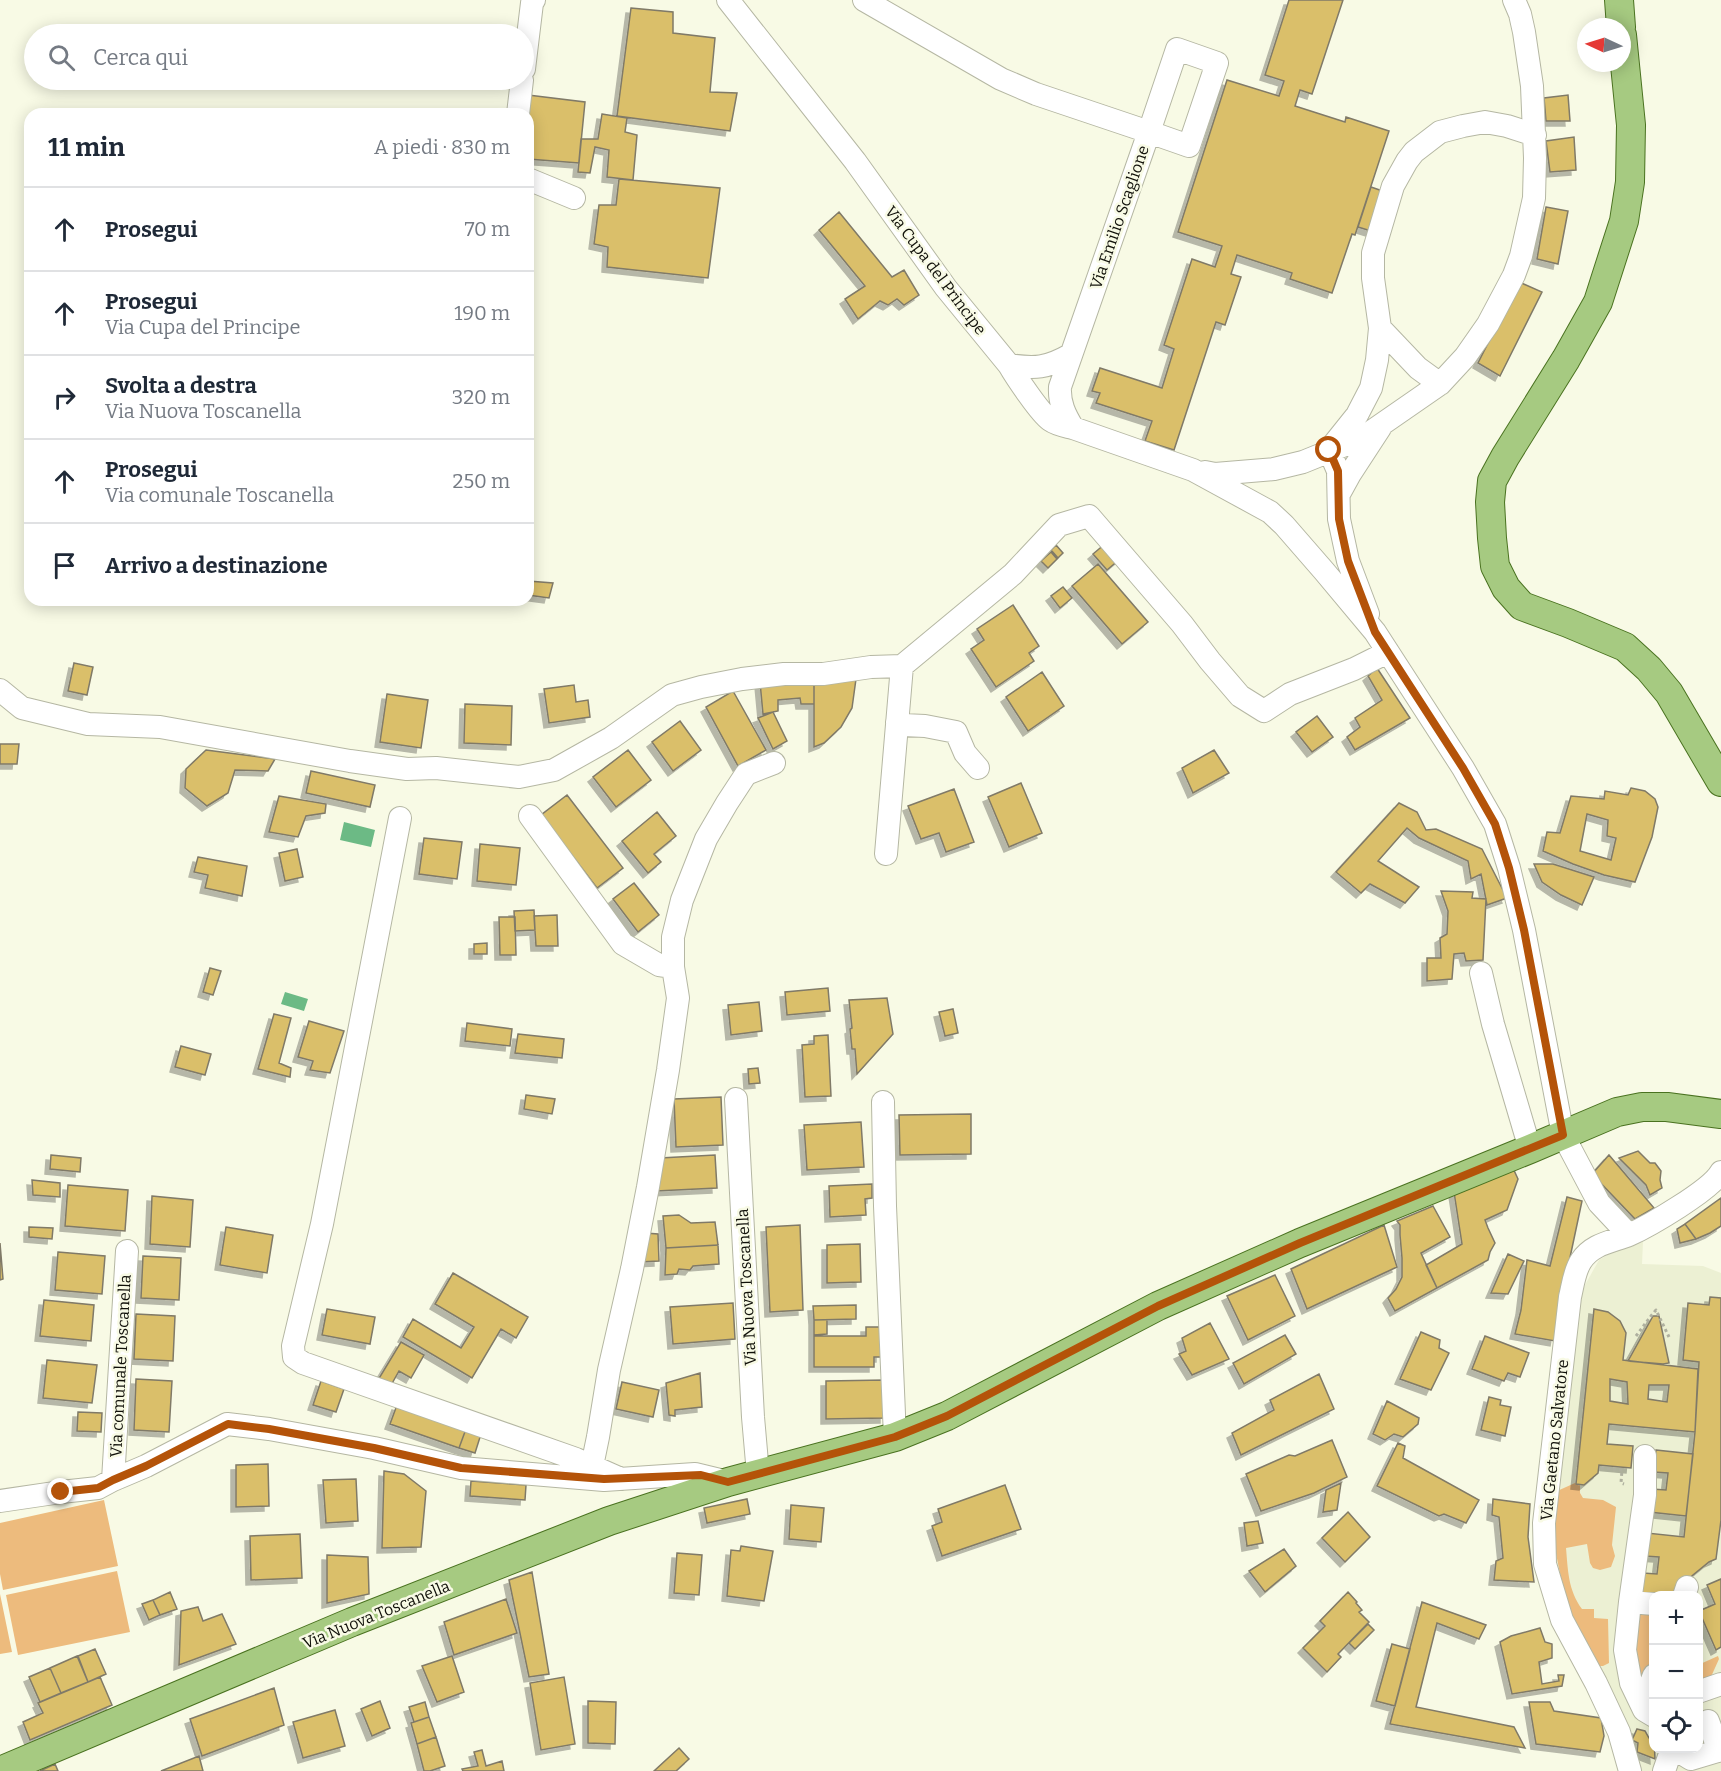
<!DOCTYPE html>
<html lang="it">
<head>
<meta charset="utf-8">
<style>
  :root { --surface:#fff; --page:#f6f6f7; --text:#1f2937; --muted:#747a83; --line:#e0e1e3 }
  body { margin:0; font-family:Bitter,serif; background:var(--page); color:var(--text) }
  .controls { position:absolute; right:18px; bottom:18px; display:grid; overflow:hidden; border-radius:12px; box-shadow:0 3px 15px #0003 }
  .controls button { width:54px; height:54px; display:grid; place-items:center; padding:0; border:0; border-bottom:2px solid var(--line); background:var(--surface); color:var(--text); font:30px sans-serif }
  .compass { position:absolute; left:1577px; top:18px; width:54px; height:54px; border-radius:50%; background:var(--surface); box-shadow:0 3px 15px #0003; rotate:274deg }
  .stop { position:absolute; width:18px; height:18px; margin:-14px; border:4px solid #b45309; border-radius:50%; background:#fff }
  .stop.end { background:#b45309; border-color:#fff; box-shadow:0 2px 6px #0008 }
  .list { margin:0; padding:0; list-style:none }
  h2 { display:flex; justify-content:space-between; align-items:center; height:78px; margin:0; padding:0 24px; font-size:26px }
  h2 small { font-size:20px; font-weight:400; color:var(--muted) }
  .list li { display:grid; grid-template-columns:39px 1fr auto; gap:18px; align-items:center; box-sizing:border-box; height:84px; padding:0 24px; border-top:2px solid var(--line) }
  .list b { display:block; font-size:22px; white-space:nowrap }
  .list p { margin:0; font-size:20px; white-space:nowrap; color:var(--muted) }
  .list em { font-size:20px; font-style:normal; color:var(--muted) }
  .icon { flex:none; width:33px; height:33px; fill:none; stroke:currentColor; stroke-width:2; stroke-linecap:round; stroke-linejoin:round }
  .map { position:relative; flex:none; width:1721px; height:1771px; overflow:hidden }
  .search { position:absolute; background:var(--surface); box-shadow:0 3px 15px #0003; left:24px; top:24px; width:510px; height:66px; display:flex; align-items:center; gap:15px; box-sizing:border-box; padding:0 21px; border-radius:33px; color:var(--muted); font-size:22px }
  .panel { position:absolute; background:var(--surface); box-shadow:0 3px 15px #0003; left:24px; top:108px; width:510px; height:498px; border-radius:18px }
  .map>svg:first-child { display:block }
  .built { fill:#ecf0d3; fill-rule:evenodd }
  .green { fill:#edbb7d }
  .water { fill:#6cba85 }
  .building { fill:#dabf6a; stroke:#807a67; stroke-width:1.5; fill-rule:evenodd; filter:url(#shadow) }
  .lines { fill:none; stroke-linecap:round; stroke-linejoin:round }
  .minor-casing { stroke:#b5b7a3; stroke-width:24 }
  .major-casing { stroke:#4a7220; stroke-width:30 }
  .path { stroke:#afb09f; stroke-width:3; stroke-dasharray:3 3; stroke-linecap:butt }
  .minor { stroke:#fff; stroke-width:22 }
  .major { stroke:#a6ca81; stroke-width:28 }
  .route { stroke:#b45309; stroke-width:8 }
  .labels { text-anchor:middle; stroke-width:5; stroke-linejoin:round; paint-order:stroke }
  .street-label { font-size:16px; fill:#101009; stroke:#f8fae5 }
</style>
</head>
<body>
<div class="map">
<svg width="1721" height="1771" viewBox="0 0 1721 1771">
  <defs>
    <filter id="shadow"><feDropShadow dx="-5" dy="5" stdDeviation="0" flood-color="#0004"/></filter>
  </defs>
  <rect width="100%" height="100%" fill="#f8fae5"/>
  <path class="built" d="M1643 1242 1642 1264 1703 1266 1721 1273V1771H1636L1557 1573 1555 1492 1575 1314 1585 1285 1599 1260 1624 1245ZM1654 1596H1698V1748H1654Z"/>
  <path class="green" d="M1575 1483 1580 1485V1493L1583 1498 1603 1500 1616 1507 1612 1545 1615 1556 1611 1567 1600 1570 1593 1568 1590 1563 1587 1544 1566 1548C1568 1570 1568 1590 1582 1609H1594V1618L1608 1619 1609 1663 1603 1666H1599L1568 1615 1554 1543 1555 1492Z
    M104 1500 118 1566 3 1590 0 1574V1523Z
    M117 1571 130 1632 18 1655 6 1595Z
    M0 1594 12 1652 0 1654Z
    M1637 1610 1653 1616V1654L1643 1681C1634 1658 1636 1634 1637 1610Z
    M1718 1656 1719 1659 1710 1679 1699 1684 1698 1665Z"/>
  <path class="water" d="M344 822 375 830 371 847 340 840Z
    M285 992 308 999 304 1011 281 1004Z"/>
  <path class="building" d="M1289 0H1343L1312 94 1300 90 1295 106 1345 122 1346 117 1389 131 1355 235 1352 234 1332 293 1290 279 1292 273 1237 255 1231 274 1241 277 1225 325 1216 322 1174 450 1145 441 1152 421 1096 403 1100 393 1092 391 1100 368 1162 388 1174 349 1164 345 1192 259 1215 267 1222 246 1178 232 1227 80 1279 96 1284 81 1265 75Z
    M631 8 673 12V33L715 38 710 92 737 93 730 131 617 116Z
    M528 95 585 102 579 163 528 159Z
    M1568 95 1570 121H1546L1544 98Z
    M602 114 627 118 625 132 637 135 633 180 607 177 609 150 595 147 590 173 578 172 581 139H598Z
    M1574 137 1576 170 1550 172 1546 141Z
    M619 179 720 188 708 278 607 267 608 247 594 244 599 205H616Z
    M1371 187 1397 196 1384 235 1358 227Z
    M1546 207 1568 211 1558 264 1537 259Z
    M839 212 892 277 904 270 919 295 904 305 897 299 888 305 880 301 858 319 845 299 865 286 819 230Z
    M1519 282 1542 292 1500 376 1478 363Z
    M1106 543 1120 559 1107 570 1093 554Z
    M1056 545 1063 553 1058 558 1051 550Z
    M1051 552 1057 559 1048 568 1041 561Z
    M1098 564 1148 622 1122 644 1072 586Z
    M528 581 553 583 549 598 528 595Z
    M1063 587 1072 598 1060 608 1051 596Z
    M1013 605 1039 646 1029 653 1034 661 996 687 971 649 984 640 977 629Z
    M74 663 93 667 87 695 68 691Z
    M1377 668 1410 718 1355 750 1347 737 1360 727 1355 718 1382 700 1368 676Z
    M1042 672 1064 706 1028 731 1006 697Z
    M856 679 852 708 841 727 824 743 814 747V681Z
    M814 681V704H801L800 698 778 700V711L763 714 760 682Z
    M574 685 576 702 588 700 590 717 549 723 544 689Z
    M733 691 766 750 738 766 706 707Z
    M387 694 428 700 421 748 380 742Z
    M465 704 512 706 511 745 464 743Z
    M773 712 787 741 773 749 758 718Z
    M1317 716 1333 737 1312 752 1296 732Z
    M680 721 701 750 673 771 652 742Z
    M0 744H19L17 764H0Z
    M206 750 275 759 268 771 235 770 228 793 207 806 185 788 186 769Z
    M628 750 651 780 616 807 593 777Z
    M1214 750 1229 773 1193 793 1182 768Z
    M311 771 375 785 370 807 306 793Z
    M1021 783 1042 833 1009 847 988 797Z
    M1631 788 1645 791 1655 799 1658 807 1652 837 1635 882 1604 875 1573 864 1543 851 1547 832 1560 833 1571 796 1604 799 1605 791 1628 795ZM1587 814 1608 820 1607 836 1616 838 1611 860 1580 851Z
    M954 789 974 842 946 852 939 833 921 839 908 806Z
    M567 795 623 868 597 888 541 815Z
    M279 796 326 804 325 813 306 816 298 837 269 832Z
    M1399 803 1417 812 1426 830 1436 829 1482 849 1507 898 1487 905 1481 874 1471 879 1468 861 1419 838 1407 828 1378 861 1419 887 1405 903 1370 884 1361 893 1336 872Z
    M657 812 676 836 654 854 661 862 648 873 622 841Z
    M424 838 462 842 457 879 419 874Z
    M480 844 520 848 516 885 477 881Z
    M297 849 303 877 285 881 279 853Z
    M198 857 247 866 242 896 205 888 208 875 194 872Z
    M1534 864H1553L1594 877 1582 905 1561 895 1542 882Z
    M634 883 659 915 638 932 613 899Z
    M1441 891 1473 892 1472 898 1486 899 1483 960 1466 961 1464 953 1454 954 1452 979 1427 981V958H1441L1440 938 1447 934 1448 911Z
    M534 910 535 930 515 931 514 911Z
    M557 915 558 946H536L534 916Z
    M499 917H515L516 955H500Z
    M487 943V954H474V944Z
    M210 968 221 971 213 995 203 992Z
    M828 988 830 1011 787 1015 785 992Z
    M887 998 893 1034 857 1074 855 1049H852L850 1029 852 1028 849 1000Z
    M759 1002 762 1031 731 1035 728 1005Z
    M953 1009 958 1033 945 1036 939 1012Z
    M274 1014 291 1018 279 1063 291 1068 290 1077 258 1069Z
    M309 1021 344 1031 330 1073 310 1070 313 1061 298 1057Z
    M467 1023 512 1029 510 1046 465 1041Z
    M518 1034 564 1039 562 1058 515 1053Z
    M828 1035 831 1096 805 1097 802 1045 814 1044V1036Z
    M181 1046 211 1054 205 1075 175 1067Z
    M758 1068 760 1083 749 1084 748 1069Z
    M526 1095 555 1099 552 1114 524 1109Z
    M721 1097 723 1145 676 1147 674 1099Z
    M971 1114V1154L900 1155 899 1115Z
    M861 1122 864 1167 807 1170 804 1125Z
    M1638 1151 1650 1163H1655L1661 1171 1660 1180 1662 1188 1650 1195 1646 1185 1619 1158Z
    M51 1155 81 1158 80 1172 50 1169Z
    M715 1155 717 1188 656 1191 660 1158Z
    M1609 1155 1654 1208 1635 1219 1592 1174Z
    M1512 1166 1518 1179 1507 1210 1485 1220 1488 1228 1495 1243 1490 1252 1488 1260 1437 1288 1426 1265 1462 1244 1454 1192Z
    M32 1180 60 1183V1197L33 1195Z
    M872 1184V1198L865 1199 866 1215 830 1217 829 1186Z
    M68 1185 128 1190 125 1231 65 1226Z
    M152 1196 193 1200 190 1247 150 1244Z
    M1567 1197 1582 1201 1568 1267 1555 1341 1515 1334 1521 1310 1527 1260 1550 1266Z
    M1721 1198V1226L1710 1233 1696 1239 1685 1224Z
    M1433 1206 1450 1237 1421 1253 1437 1288 1395 1311 1388 1298 1396 1289 1402 1277V1258L1400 1235V1225L1397 1221Z
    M679 1215 691 1223 715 1222 718 1245 666 1248 663 1216Z
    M1685 1224 1696 1239 1680 1243 1677 1229Z
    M800 1225 803 1310 770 1312 766 1227Z
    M1384 1225 1397 1267 1307 1309 1291 1269Z
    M29 1227 53 1228 52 1239 29 1237Z
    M226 1227 273 1235 267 1273 220 1265Z
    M645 1233 658 1234 659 1261 639 1262Z
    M0 1243 3 1279 0 1280Z
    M860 1244 861 1282 827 1283V1245Z
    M718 1245 719 1264 693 1266 690 1270 679 1269 677 1274 665 1275 666 1248Z
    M58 1252 105 1256 102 1294 55 1290Z
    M1508 1254 1524 1261 1508 1294 1491 1293Z
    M143 1256 181 1258 179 1300 141 1298Z
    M453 1273 528 1317 516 1338 501 1329 472 1378 403 1337 413 1319 461 1348 474 1327 435 1304Z
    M1275 1275 1295 1316 1248 1340 1227 1296Z
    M1710 1297 1721 1298V1520L1716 1559 1709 1562 1687 1580 1679 1596H1640L1643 1573 1657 1574 1659 1557 1644 1556 1647 1533 1684 1537 1695 1432 1699 1362 1683 1360 1688 1303 1709 1305Z
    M44 1300 94 1305 91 1341 40 1336Z
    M733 1303 735 1339 673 1344 670 1307Z
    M856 1305V1319L814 1320 813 1306Z
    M327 1309 375 1317 370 1344 322 1335Z
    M1594 1309 1608 1312 1620 1321 1626 1333 1623 1360 1698 1369 1695 1432 1609 1424 1607 1444 1633 1446 1631 1468 1599 1465 1598 1473 1584 1485 1576 1484ZM1610 1379 1627 1382 1628 1404 1610 1401ZM1649 1385H1669L1667 1402 1648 1399Z
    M136 1314 175 1316 173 1361 134 1359Z
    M1653 1316H1659L1669 1363 1663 1364 1628 1361Z
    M814 1320H827V1334L814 1335Z
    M1210 1323 1229 1359 1192 1375 1179 1354 1186 1351 1182 1338Z
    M866 1327H881V1357H874V1367H814V1336H866Z
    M1421 1332 1440 1340 1439 1348 1449 1353 1431 1390 1400 1379Z
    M1285 1335 1296 1354 1244 1384 1233 1363Z
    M1485 1336 1529 1353 1520 1377 1508 1373 1504 1381 1472 1369Z
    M401 1342 424 1355 411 1378 399 1371 390 1387 378 1380Z
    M47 1360 97 1365 92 1403 43 1398Z
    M700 1373 702 1407 675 1410V1416L669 1415 666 1383Z
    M1319 1374 1334 1409 1241 1455 1232 1433 1274 1410 1270 1400Z
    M136 1379 172 1381 169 1432 134 1430Z
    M885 1380V1418L826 1419V1381Z
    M321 1381 344 1389 336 1412 313 1405Z
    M622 1382 659 1390 653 1417 616 1409Z
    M1489 1397 1501 1400 1500 1405 1511 1407 1505 1436 1481 1430Z
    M1387 1401 1419 1418 1418 1424 1403 1437 1394 1434 1385 1440 1373 1434Z
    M397 1405 466 1429 459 1448 390 1424Z
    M78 1412 102 1413 101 1432 77 1431Z
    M466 1429 481 1434 475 1453 459 1448Z
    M1332 1440 1347 1477 1314 1493 1261 1511 1246 1474 1289 1455 1295 1456Z
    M1398 1443 1405 1446 1403 1458 1479 1500 1466 1523 1444 1514 1439 1516 1377 1486Z
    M1656 1450 1693 1454 1686 1516 1649 1512 1652 1489 1666 1490 1668 1473 1653 1472Z
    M268 1464 269 1506 236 1507V1465Z
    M384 1471 404 1474 426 1491 421 1547 382 1548Z
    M356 1479 358 1521 326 1523 323 1480Z
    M471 1481 526 1485 525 1500 470 1496Z
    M1341 1483 1337 1510 1323 1512 1326 1490Z
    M1005 1485 1021 1529 942 1556 932 1526 942 1522 938 1509Z
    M747 1499 750 1514 707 1523 704 1508Z
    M1493 1499 1530 1504 1528 1537 1534 1582 1494 1580 1496 1561 1503 1558 1499 1517 1492 1515Z
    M791 1505 824 1508 821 1542 789 1539Z
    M1348 1512 1370 1537 1345 1562 1322 1538Z
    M1258 1521 1263 1543 1247 1546 1244 1523Z
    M300 1534 302 1578 251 1580 250 1536Z
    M741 1546 773 1551 764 1601 727 1596 731 1550 740 1551Z
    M1284 1549 1296 1566 1265 1592 1249 1571Z
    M677 1553 702 1555 699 1595 674 1593Z
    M327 1555 368 1557 369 1594 327 1603Z
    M532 1572 549 1674 529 1677 509 1580Z
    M1721 1579V1647L1716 1650 1699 1611 1715 1604 1707 1585Z
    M170 1592 177 1609 160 1615 153 1600Z
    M1348 1592 1357 1602 1356 1603 1362 1610 1359 1612 1369 1622 1338 1654 1341 1657 1327 1672 1303 1648 1325 1626 1320 1621Z
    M506 1599 517 1633 454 1655 444 1622Z
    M153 1600 160 1615 149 1620 142 1604Z
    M1422 1602 1486 1625 1479 1639 1437 1623 1416 1707 1514 1727 1525 1748 1390 1724Z
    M198 1607 203 1621 222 1614 236 1644 179 1665 181 1611Z
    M1368 1624 1374 1630 1355 1649 1349 1643Z
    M1540 1628 1545 1642 1552 1644V1658L1539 1662 1542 1684 1559 1681 1558 1675H1564L1562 1686 1512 1694 1500 1642 1511 1636Z
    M1392 1644 1410 1649 1395 1706 1376 1701Z
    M95 1649 106 1674 88 1682 78 1656Z
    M77 1656 88 1682 61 1693 50 1668Z
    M452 1656 464 1692 437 1702 422 1666Z
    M50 1668 61 1693 40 1702 29 1677Z
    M100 1677 112 1705 30 1740 23 1722 43 1713 38 1703Z
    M564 1677 575 1744 541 1750 530 1683Z
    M274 1688 284 1725 202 1756 190 1719Z
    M380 1701 390 1728 372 1736 361 1709Z
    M588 1701 616 1702 615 1744 588 1743Z
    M425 1702 429 1717 414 1722 409 1707Z
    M1529 1702H1550L1554 1711 1601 1718 1604 1736 1600 1752 1536 1744Z
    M335 1710 345 1746 303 1758 293 1722Z
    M429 1717 436 1737 417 1744 411 1723Z
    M1637 1729 1645 1731 1649 1738H1654L1655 1759 1637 1752 1638 1743 1632 1740Z
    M436 1737 445 1766 430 1771H424L417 1744Z
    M679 1748 689 1759 676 1771H654Z
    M482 1750 486 1766 502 1761 504 1771H463L462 1769 478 1766 474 1752Z
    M199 1756 203 1771H161Z
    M55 1764 58 1771H40Z"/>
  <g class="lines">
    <defs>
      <path id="minor" d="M728 0 855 161 946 288 1009 365C1016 377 1040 413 1050 420 1057 425 1065 426 1073 428L1193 470 1270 512 1284 525 1324 571 1375 632 1463 768 1495 824 1509 868 1524 930 1563 1135 1599 1203 1629 1235
        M864 0 1001 79 1036 94 1149 132 1060 387C1059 403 1065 415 1073 428
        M1177 49 1217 63 1189 146 1149 132Z
        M524 69 532 3 534 0
        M518 114 522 80
        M528 179 574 198
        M1380 328 1418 368 1440 384
        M1009 365C1035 369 1047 368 1070 355
        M1205 472 1215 474 1274 469 1303 462 1362 438 1440 384 1465 357 1488 324 1514 275 1521 256 1534 198 1535 158 1532 86 1524 32 1520 14 1514 0
        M1339 494 1350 474 1380 428
        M1368 614 1348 561 1339 519 1338 471 1329 450 1357 415 1371 388 1377 360 1380 328 1373 278V253L1393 186 1407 161 1414 152 1440 132 1463 126 1485 122 1507 126 1535 135
        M0 690 22 708 88 724 160 727 350 761 407 769 436 768 519 777 554 770 611 738 672 695 701 687 742 679 784 674H823L871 667 902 666 1013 574 1059 525 1089 516 1182 624 1210 661 1240 696 1264 711 1290 694 1354 669 1388 652
        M897 722 903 725 925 726 956 732 965 753 978 768
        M530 816 623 944 659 965 673 967
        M400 818 322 1224 293 1346 294 1357 303 1363 576 1459 621 1479
        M886 854 902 666
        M1481 973 1493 1024 1530 1149
        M736 1099 753 1417 758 1474
        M883 1102 885 1206 895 1437
        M1645 1456V1495L1630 1602 1625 1650 1631 1683 1644 1710 1654 1716
        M592 1466 598 1437 609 1370 632 1269 648 1187 668 1070 678 998 673 967V937L682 900 706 839 727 803 746 774 774 763
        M113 1480 127 1251
        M0 1501 61 1492 98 1488 113 1480 146 1466 227 1424 269 1429 374 1448 461 1468 604 1480 695 1474 728 1482
        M1684 1596 1687 1587
        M1630 1602 1654 1604
        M1698 1692 1721 1684
        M1642 1705 1654 1675
        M1708 1721 1719 1751
        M1673 1748 1691 1759 1721 1750
        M1630 1771 1619 1732 1596 1683 1562 1620 1545 1564 1544 1523 1570 1297C1573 1285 1574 1272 1581 1261 1592 1244 1611 1242 1629 1235 1649 1226 1711 1190 1721 1172
        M1664 1771 1672 1748"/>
      <path id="major" d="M1619 0 1621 27
        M1622 35 1631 125 1630 182 1624 221 1598 302 1566 359 1505 457 1492 481 1490 502 1492 538 1495 566 1506 588 1522 606 1568 623 1625 647 1649 669 1669 693 1721 782
        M0 1771 352 1622 609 1521 728 1482 895 1437 947 1416 1158 1306 1300 1243 1530 1149 1617 1112 1642 1107H1667L1721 1114"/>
    </defs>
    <use href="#minor" class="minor-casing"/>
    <use href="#major" class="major-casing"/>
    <path class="path" d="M1636 1336 1651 1316 1656 1310 1669 1337
      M1601 1468 1622 1470 1621 1483 1624 1484"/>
    <use href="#minor" class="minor"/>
    <use href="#major" class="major"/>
  </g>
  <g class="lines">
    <path class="route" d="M61 1492 98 1488 113 1480 146 1466 228 1424 269 1429 374 1448 461 1468 604 1479 701 1475 728 1482 895 1437 947 1416 1158 1306 1300 1243 1563 1135 1524 930 1509 868 1495 824 1463 768 1375 632 1348 561 1339 519 1338 471 1329 450"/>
  </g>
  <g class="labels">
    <g class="street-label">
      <text transform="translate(1119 217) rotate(-71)" y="6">Via Emilio Scaglione</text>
      <text transform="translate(936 270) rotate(53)" y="6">Via Cupa del Principe</text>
      <text transform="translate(746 1287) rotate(-93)" y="6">Via Nuova Toscanella</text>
      <text transform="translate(120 1366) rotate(-87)" y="6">Via comunale Toscanella</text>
      <text transform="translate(1554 1440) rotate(-84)" y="6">Via Gaetano Salvatore</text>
      <text transform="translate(376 1614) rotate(-22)" y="6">Via Nuova Toscanella</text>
    </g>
  </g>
</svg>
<div class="controls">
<button>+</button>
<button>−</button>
<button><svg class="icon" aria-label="locate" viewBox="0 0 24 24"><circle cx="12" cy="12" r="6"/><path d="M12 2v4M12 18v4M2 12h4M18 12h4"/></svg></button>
</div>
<svg class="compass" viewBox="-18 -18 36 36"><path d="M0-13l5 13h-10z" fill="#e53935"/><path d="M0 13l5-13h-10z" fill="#747a83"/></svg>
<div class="stop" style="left:1329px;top:450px"></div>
<div class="stop end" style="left:61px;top:1492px"></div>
<div class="search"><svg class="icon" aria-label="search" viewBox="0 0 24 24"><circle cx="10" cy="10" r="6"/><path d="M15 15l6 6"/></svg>Cerca qui</div>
<section class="panel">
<h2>11 min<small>A piedi · 830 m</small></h2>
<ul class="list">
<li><svg class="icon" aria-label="ahead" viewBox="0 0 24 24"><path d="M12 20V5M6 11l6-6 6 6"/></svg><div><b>Prosegui</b></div><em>70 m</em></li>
<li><svg class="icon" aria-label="ahead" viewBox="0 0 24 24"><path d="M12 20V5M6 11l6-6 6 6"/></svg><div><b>Prosegui</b><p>Via Cupa del Principe</p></div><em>190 m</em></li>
<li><svg class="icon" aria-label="right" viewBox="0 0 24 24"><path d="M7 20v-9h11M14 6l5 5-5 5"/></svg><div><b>Svolta a destra</b><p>Via Nuova Toscanella</p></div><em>320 m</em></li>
<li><svg class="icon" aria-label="ahead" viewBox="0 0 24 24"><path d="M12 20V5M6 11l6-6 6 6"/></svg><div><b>Prosegui</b><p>Via comunale Toscanella</p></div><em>250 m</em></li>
<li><svg class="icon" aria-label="arrive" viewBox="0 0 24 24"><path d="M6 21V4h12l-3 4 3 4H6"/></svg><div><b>Arrivo a destinazione</b></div></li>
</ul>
</section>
</div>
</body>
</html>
